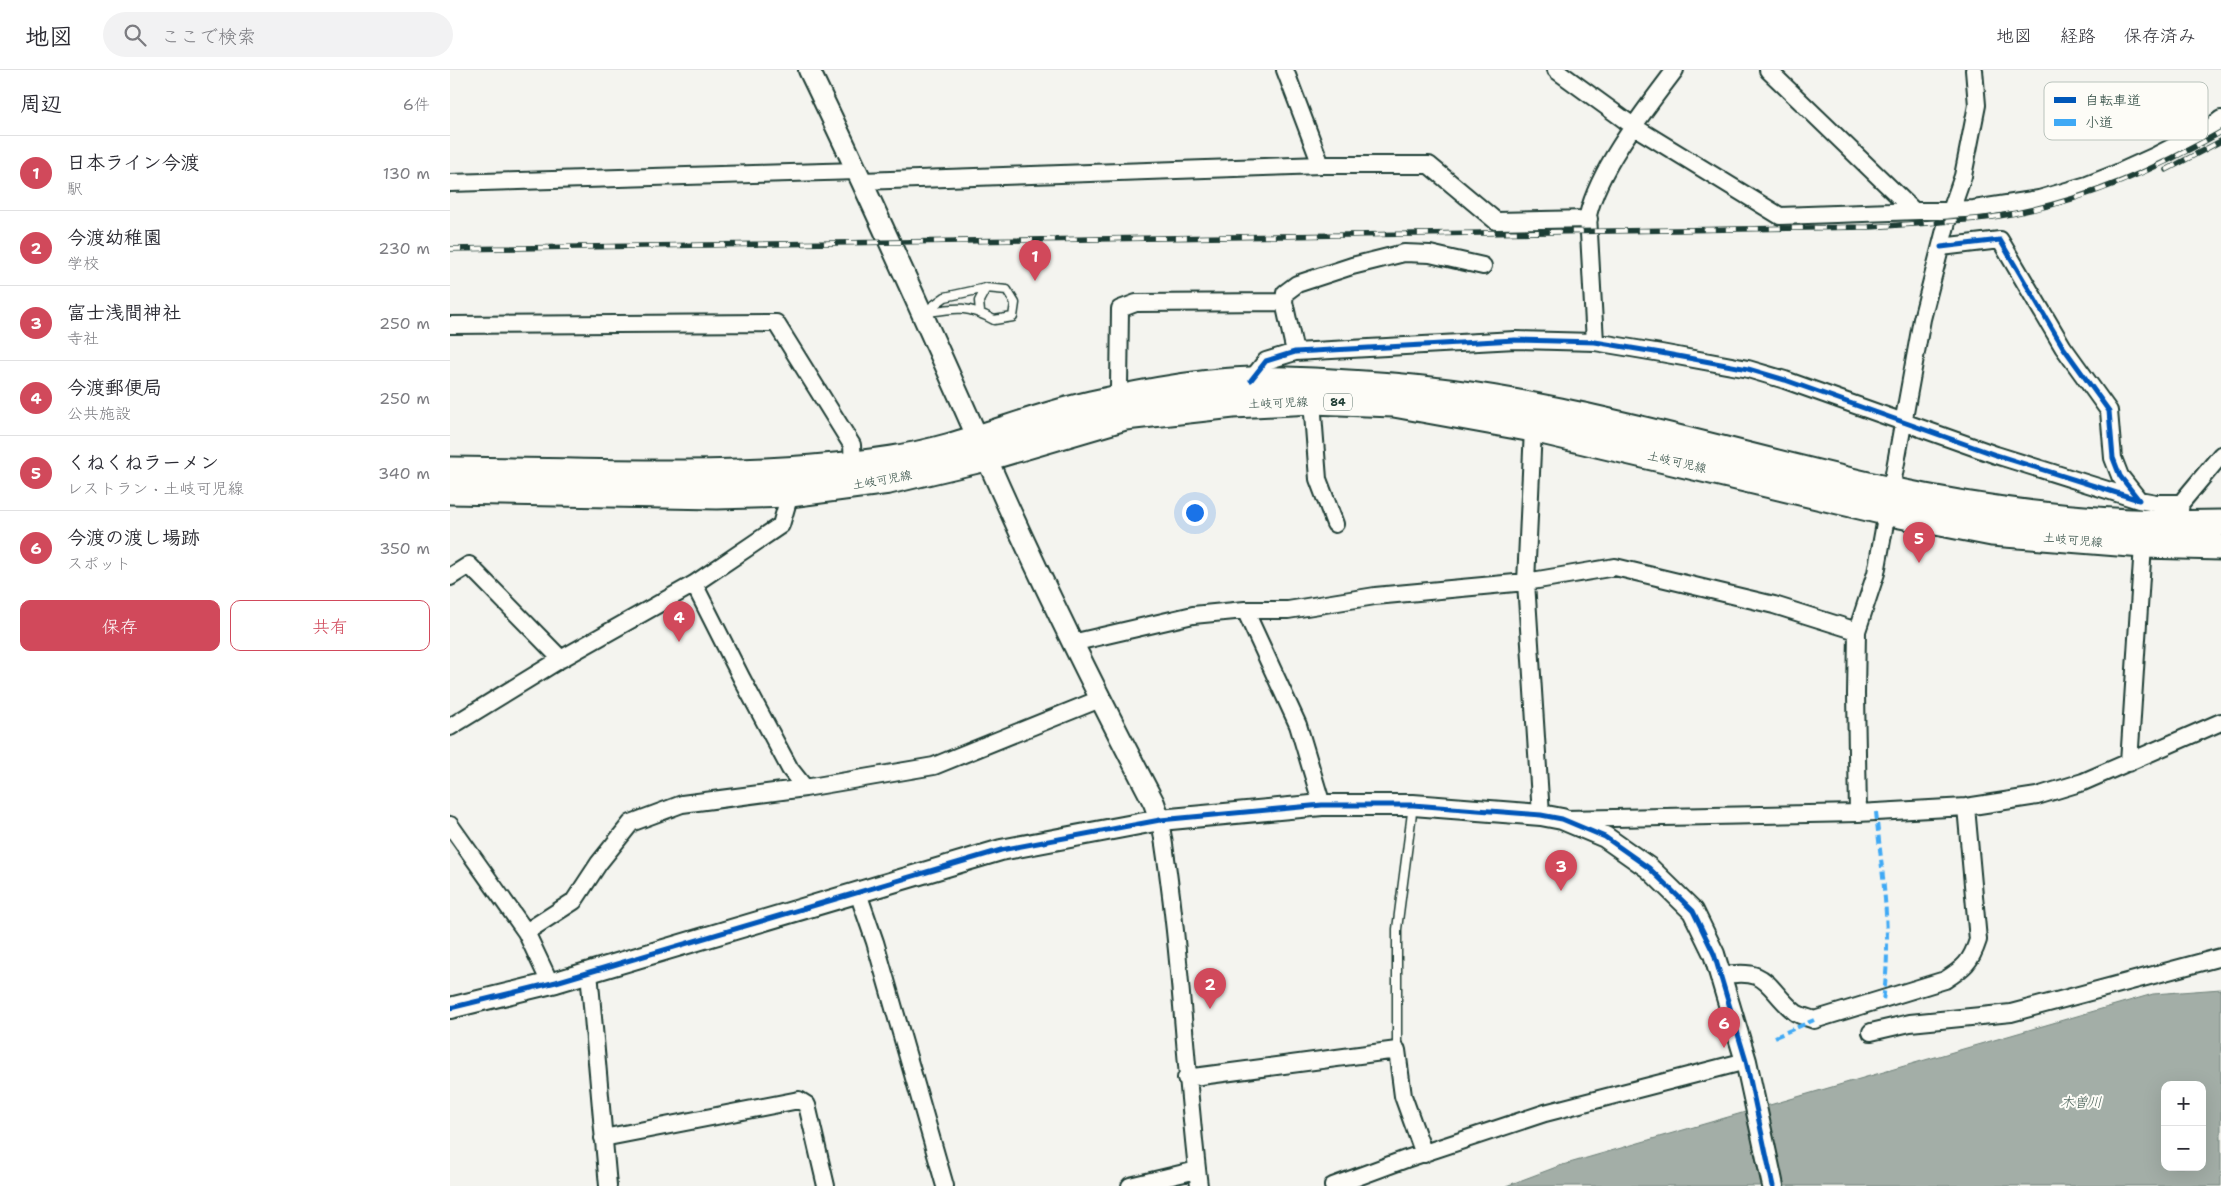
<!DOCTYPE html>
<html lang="ja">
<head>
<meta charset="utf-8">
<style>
  :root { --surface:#fff; --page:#f2f2f3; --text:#2b2b33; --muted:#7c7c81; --line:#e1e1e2; --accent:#d1495b }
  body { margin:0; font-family:"Shantell Sans","Klee One",sans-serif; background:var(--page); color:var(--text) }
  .controls { position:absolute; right:15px; bottom:15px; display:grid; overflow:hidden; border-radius:10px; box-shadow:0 5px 20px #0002 }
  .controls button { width:45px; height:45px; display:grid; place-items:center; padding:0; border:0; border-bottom:1px solid var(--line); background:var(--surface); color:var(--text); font:25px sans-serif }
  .you { position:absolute; left:744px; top:442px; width:18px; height:18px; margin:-12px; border:4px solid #fff; border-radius:50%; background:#1a73e8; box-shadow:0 0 0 8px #1a73e833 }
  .badge { display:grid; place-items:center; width:32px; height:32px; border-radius:50%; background:var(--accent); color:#fff; font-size:16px; font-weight:700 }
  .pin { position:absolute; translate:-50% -41px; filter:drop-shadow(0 1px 2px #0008) }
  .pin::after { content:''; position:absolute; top:26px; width:18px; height:15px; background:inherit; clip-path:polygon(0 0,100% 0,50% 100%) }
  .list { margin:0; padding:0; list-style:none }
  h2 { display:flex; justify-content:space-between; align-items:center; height:65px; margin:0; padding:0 20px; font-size:21px }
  h2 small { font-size:16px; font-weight:400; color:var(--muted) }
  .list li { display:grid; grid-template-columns:32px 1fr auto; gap:15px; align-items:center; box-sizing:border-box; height:75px; padding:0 20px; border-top:1px solid var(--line) }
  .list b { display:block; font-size:19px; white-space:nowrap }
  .list p { margin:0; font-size:16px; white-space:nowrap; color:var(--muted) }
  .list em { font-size:16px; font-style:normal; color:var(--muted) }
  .actions { display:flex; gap:10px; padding:15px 20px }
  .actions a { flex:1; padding:11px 0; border:1px solid var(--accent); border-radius:10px; text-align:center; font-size:18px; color:var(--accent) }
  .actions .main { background:var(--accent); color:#fff }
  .icon { flex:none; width:28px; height:28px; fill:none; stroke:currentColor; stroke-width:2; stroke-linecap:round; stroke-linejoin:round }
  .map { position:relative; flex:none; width:1771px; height:1116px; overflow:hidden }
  header { display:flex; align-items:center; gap:30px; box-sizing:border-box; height:70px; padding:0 25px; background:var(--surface); border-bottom:1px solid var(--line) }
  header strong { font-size:24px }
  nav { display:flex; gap:28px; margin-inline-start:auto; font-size:18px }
  .search { width:350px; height:45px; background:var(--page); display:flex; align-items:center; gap:12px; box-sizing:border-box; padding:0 18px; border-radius:28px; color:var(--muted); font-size:19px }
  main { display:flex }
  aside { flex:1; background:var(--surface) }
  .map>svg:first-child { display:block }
  .water { fill:#a3aea7; stroke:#6e8179; fill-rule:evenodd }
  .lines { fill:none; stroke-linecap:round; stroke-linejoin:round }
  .service-casing { stroke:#1f3d34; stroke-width:11 }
  .minor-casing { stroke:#1f3d34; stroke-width:20 }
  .tertiary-casing { stroke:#1f3d34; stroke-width:24 }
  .primary-casing { stroke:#1f3d34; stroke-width:29 }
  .service { stroke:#fdfcf7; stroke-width:8 }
  .minor { stroke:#fdfcf7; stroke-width:16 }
  .tertiary { stroke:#fdfcf7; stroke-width:20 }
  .primary { stroke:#fdfcf7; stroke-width:25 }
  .rail-casing { stroke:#1f3d34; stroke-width:5.5 }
  .rail { stroke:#fdfcf7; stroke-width:4; stroke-dasharray:11; stroke-linecap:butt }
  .quiet { stroke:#3fa9f5; stroke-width:4; stroke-dasharray:8 4; stroke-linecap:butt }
  .cycleway-casing { stroke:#fdfcf7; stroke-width:8 }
  .cycleway { stroke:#0057b8; stroke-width:5 }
  .labels { text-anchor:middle; stroke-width:4; stroke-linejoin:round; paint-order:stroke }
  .shield { fill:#fdfcf7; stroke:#62766e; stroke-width:1 }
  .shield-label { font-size:11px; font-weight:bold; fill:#1f3d34 }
  .street-label { font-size:12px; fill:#1f3d34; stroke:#fdfcf7 }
  .water-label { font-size:14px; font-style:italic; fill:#475f56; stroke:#fdfcf7 }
  .key { fill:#fdfcf7; stroke:#bac3bc; stroke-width:1 }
  .key-label { font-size:14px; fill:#1f3d34 }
</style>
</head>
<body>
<header>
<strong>地図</strong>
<div class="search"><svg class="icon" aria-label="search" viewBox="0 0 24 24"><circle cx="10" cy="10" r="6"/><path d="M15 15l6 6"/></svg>ここで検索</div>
<nav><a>地図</a><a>経路</a><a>保存済み</a></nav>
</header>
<main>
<aside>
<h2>周辺<small>6件</small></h2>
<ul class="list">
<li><span class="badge">1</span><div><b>日本ライン今渡</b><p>駅</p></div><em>130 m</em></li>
<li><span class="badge">2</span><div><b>今渡幼稚園</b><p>学校</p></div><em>230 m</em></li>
<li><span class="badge">3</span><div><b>富士浅間神社</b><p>寺社</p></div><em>250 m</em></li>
<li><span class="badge">4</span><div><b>今渡郵便局</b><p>公共施設</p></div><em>250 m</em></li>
<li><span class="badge">5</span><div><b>くねくねラーメン</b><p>レストラン · 土岐可児線</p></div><em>340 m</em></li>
<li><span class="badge">6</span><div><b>今渡の渡し場跡</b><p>スポット</p></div><em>350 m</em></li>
</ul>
<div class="actions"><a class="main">保存</a><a>共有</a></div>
</aside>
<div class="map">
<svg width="1771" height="1116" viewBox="0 0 1771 1116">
  <rect width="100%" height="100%" fill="#f4f4ef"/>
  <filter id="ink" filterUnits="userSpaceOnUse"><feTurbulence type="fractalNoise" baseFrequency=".02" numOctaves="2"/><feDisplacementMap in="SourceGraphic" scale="10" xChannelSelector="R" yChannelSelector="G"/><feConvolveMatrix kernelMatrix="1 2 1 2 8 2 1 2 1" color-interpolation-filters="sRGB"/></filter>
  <g filter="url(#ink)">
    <path class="water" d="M1771 919V1116H1056L1109 1096 1703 924ZM1715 1015H1752V1097H1715Z"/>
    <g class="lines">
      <defs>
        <path id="service" d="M536 218 557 220 565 233 563 247 544 250C515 234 504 238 473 243L495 227Z
          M530 242 529 231 536 218
          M947 980V859L963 735"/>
        <path id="minor" d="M835 0 871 95
          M1106 0 1183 56 1330 146 1524 139 1589 129 1637 115 1665 104 1707 85 1758 59 1771 49
          M1318 0 1463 140
          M412 111 871 95H979L1046 151 1139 149
          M0 113 408 101
          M0 255 326 253 402 375 403 394
          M1145 272 1138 145C1150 96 1195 40 1225 0
          M845 282 834 232 835 223 847 214 902 196 954 183 980 184 1033 196
          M801 310 816 291 845 282 1065 270 1145 272 1211 283 1298 299 1335 310 1546 385 1689 430 1670 406 1663 388 1659 341 1613 277 1550 170 1491 177
          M674 328 669 317 670 239 686 233 834 232
          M862 331 868 409 885 454
          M1083 359 1076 512 1091 745
          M1689 430 1706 433H1731
          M1728 454 1731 433 1771 385
          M0 507 19 495 111 589
          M244 514 292 609 340 699 355 718
          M795 540 848 655 872 735
          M622 573 743 545 795 540H838L925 526 1076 512 1165 497 1324 535 1407 561
          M0 657 111 589 244 514 331 455 340 424
          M1679 693 1693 475
          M1408 743 1406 624 1407 561 1426 503 1472 249 1497 152 1513 106 1527 35 1524 0
          M1115 749 1408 743 1516 737 1587 726 1633 712 1771 652
          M710 750C731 871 734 994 749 1116
          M0 755 76 862 100 913
          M408 823 425 872 495 1116
          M76 862 124 831 149 793 181 753 232 734 355 718 484 696 650 629
          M139 902 158 1116
          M1271 906C1320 896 1316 919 1346 943 1351 946 1359 948 1364 950L1495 910C1514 898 1521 892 1528 870L1516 737
          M1421 962 1460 953 1561 943 1771 887
          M736 1008 947 980 953 1026 974 1084
          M153 1068 349 1030 357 1035 376 1116
          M680 1116 747 1100
          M883 1116 956 1089 1095 1043 1296 991"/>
        <path id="tertiary" d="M359 0C421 128 479 258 537 389 588 506 645 620 704 733L710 750
          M0 938 106 912 551 780 710 750 872 735H963L1091 745 1112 749 1155 767 1199 798 1243 841 1264 884 1296 991 1323 1116"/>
        <path id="primary" d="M0 400C147 401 296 411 441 389 511 379 573 349 641 334 690 323 752 311 801 310 843 309 886 312 928 315 1099 326 1272 383 1440 420 1548 443 1660 456 1771 453
          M0 421 267 426 340 424 439 411 536 388 675 347 783 335 862 331 944 334 1083 359 1435 442 1542 463 1693 475 1771 477"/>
      </defs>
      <use href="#service" class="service-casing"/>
      <use href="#minor" class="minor-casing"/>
      <use href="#tertiary" class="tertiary-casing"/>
      <use href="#primary" class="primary-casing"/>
      <use href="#service" class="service"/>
      <use href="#minor" class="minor"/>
      <use href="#tertiary" class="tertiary"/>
      <use href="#primary" class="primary"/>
      <defs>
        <path id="rail" d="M1716 100 1771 71
          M0 179 1418 157C1460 154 1502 152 1543 147 1625 135 1700 103 1771 62"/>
      </defs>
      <use href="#rail" class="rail-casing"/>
      <use href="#rail" class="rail"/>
      <path class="quiet" d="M1426 742C1432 804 1443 868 1433 930
        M1325 967 1364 950"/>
      <defs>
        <path id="cycleway" d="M801 310 816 291 845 282 1065 270 1145 272 1211 283 1298 299 1335 310 1546 385 1689 430 1670 406 1663 388 1659 341 1613 277 1550 170 1491 177
          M0 938 106 912 551 780 710 750 872 735H963L1091 745 1112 749 1155 767 1199 798 1243 841 1264 884 1296 991 1323 1116"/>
      </defs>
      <use href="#cycleway" class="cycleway-casing"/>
      <use href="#cycleway" class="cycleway"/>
    </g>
  </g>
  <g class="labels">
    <rect class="shield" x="874" y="323.5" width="28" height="17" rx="4"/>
    <g class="shield-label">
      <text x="888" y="336">84</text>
    </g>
    <g class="street-label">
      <text transform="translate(828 333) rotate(-2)" y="4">土岐可児線</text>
      <text transform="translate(1227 392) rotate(13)" y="4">土岐可児線</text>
      <text transform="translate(432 410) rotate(-10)" y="4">土岐可児線</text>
      <text transform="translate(1623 470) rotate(5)" y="4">土岐可児線</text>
    </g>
    <g class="water-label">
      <text x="1631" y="1037">木曽川</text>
    </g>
  </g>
  <rect x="1594" y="12" width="164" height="58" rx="8" class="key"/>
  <rect x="1604" y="27" width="22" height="6" fill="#0057b8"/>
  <rect x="1604" y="49" width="22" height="7" fill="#3fa9f5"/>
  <g class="key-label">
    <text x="1635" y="35">自転車道</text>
    <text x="1635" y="57">小道</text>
  </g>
</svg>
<div class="controls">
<button>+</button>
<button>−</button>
</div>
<div class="you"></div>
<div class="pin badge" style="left:585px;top:211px">1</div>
<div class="pin badge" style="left:760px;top:939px">2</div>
<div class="pin badge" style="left:1111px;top:821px">3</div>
<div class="pin badge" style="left:229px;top:572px">4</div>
<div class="pin badge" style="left:1469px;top:493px">5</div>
<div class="pin badge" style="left:1274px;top:978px">6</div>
</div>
</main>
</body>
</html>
